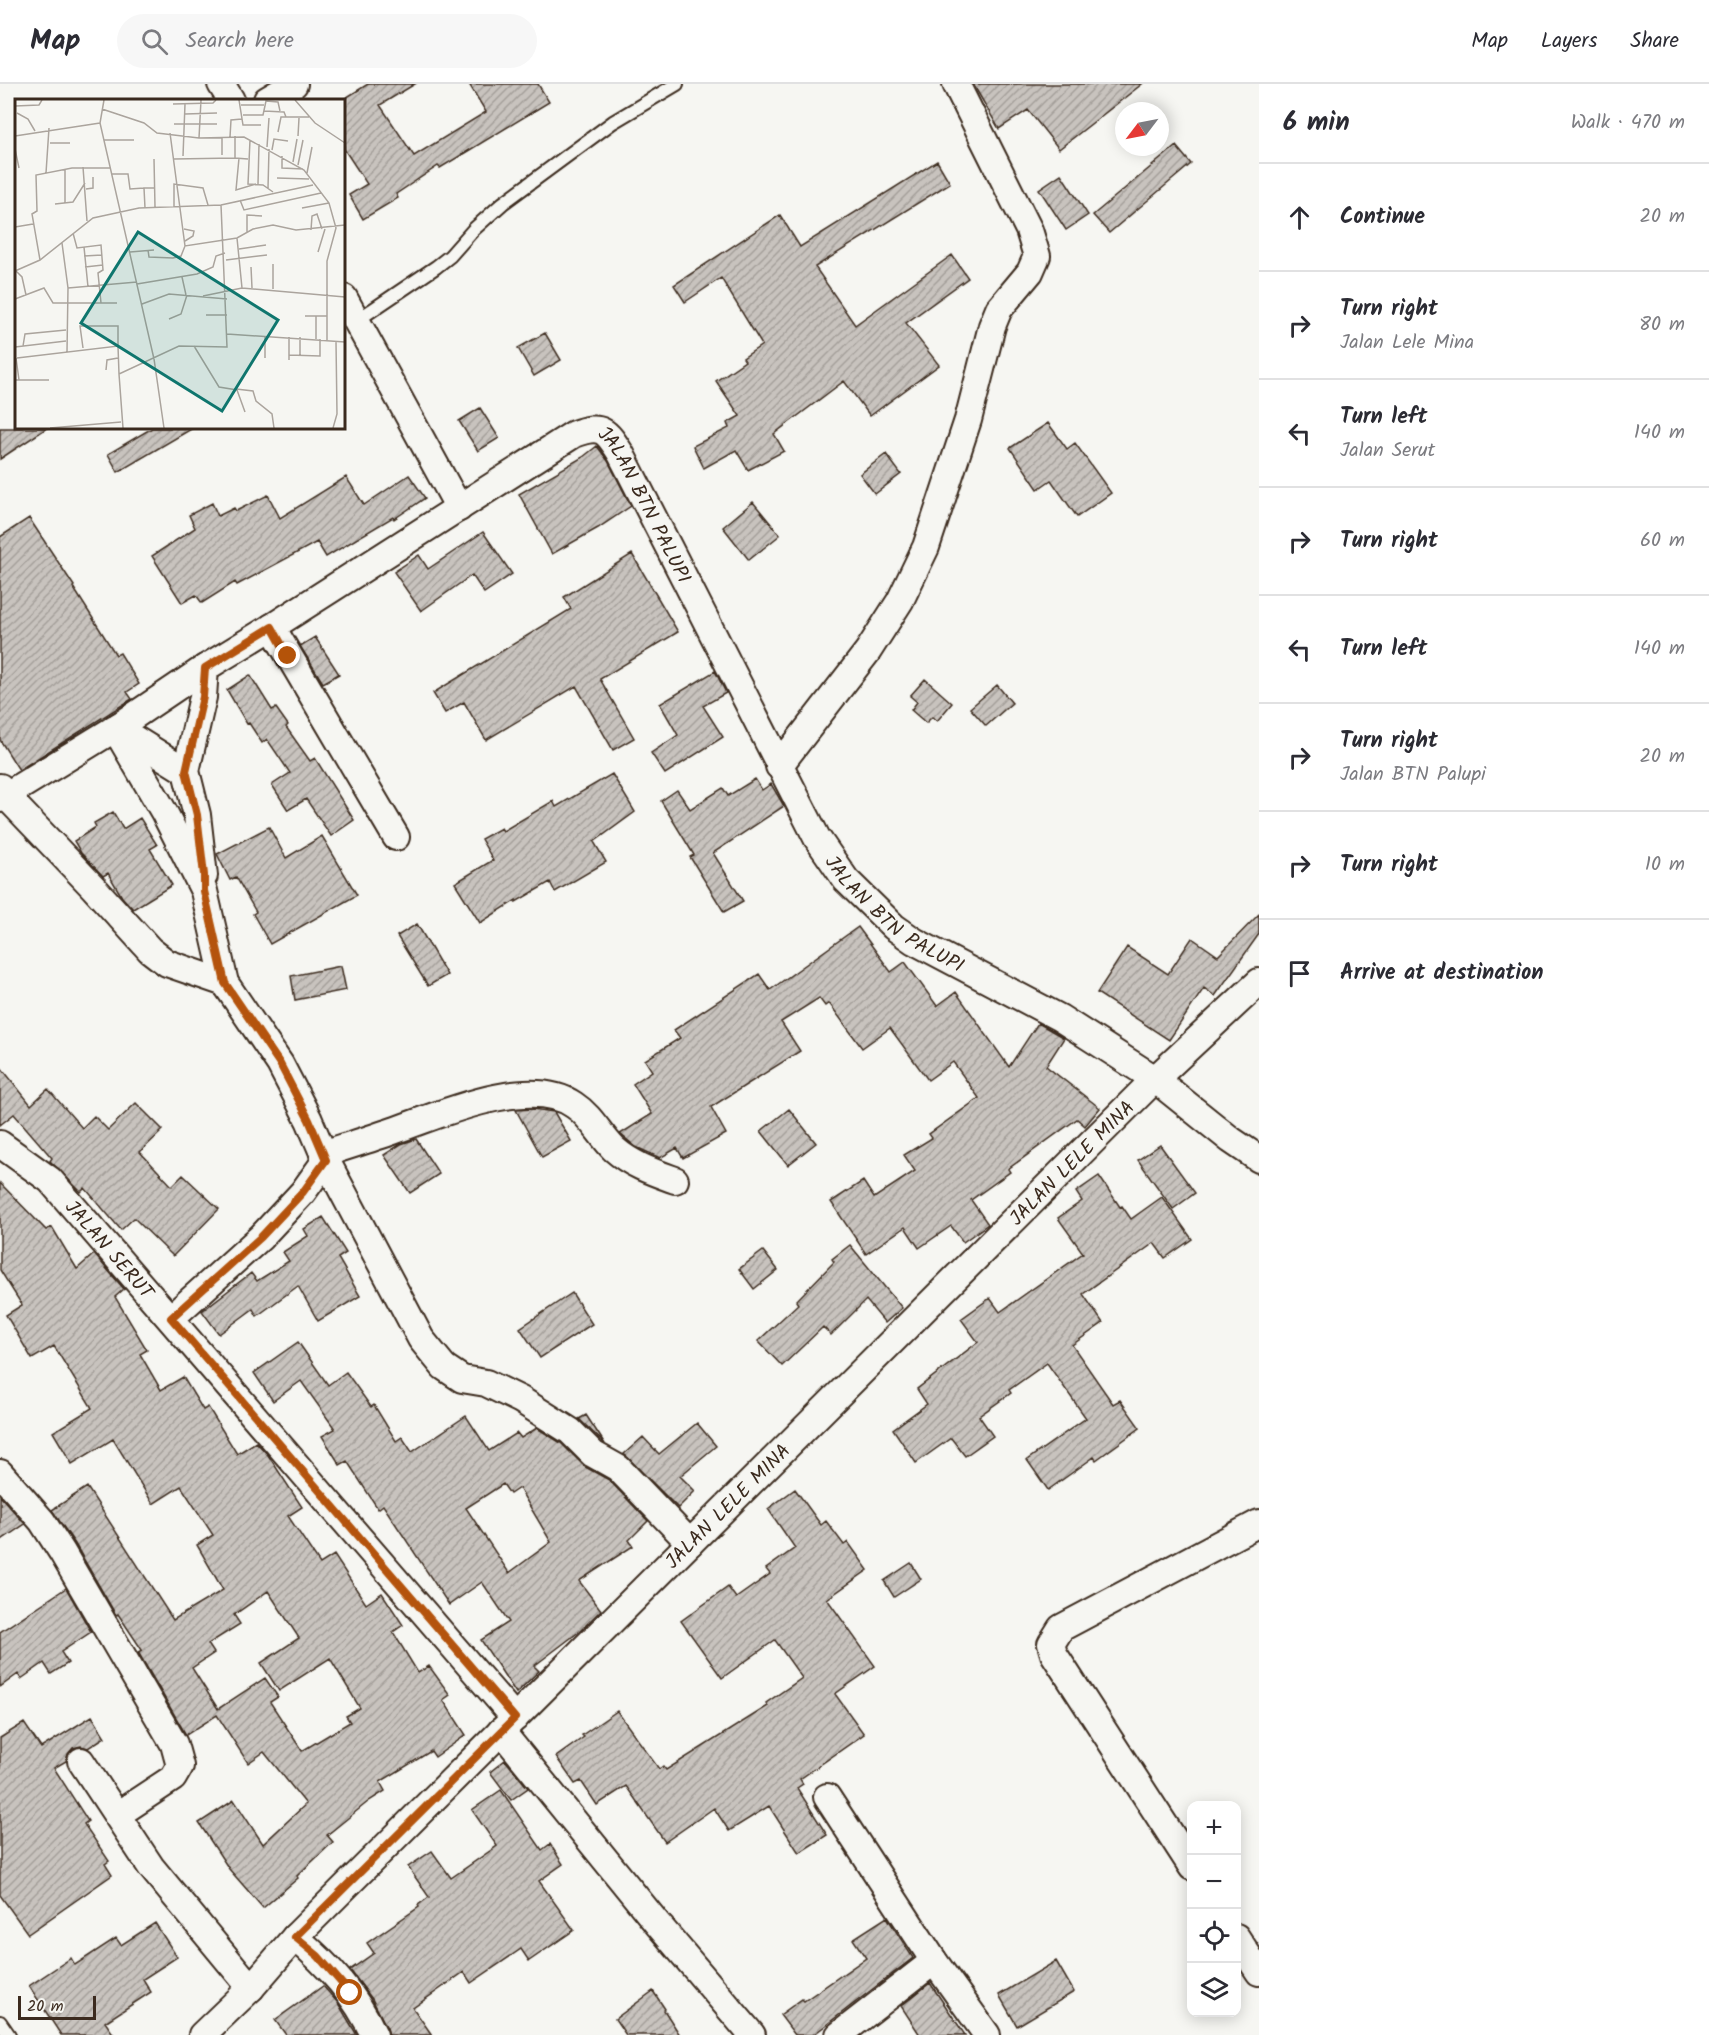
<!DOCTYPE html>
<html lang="en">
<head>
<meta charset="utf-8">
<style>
  :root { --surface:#fff; --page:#f7f7f7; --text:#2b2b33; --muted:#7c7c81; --line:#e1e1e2 }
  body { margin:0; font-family:Kalam,sans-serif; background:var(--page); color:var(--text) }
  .controls { position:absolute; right:18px; bottom:18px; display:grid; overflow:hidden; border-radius:12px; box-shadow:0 3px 15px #0003 }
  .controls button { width:54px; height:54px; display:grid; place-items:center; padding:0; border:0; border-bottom:2px solid var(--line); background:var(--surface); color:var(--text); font:30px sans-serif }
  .compass { position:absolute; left:1115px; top:18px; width:54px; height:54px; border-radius:50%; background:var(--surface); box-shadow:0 3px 15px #0003; rotate:238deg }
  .scale { position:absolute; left:18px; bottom:15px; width:78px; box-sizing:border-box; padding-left:6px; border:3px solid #3b2a1e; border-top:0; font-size:16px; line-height:21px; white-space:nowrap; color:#3b2a1e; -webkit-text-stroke:4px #f6f6f2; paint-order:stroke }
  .stop { position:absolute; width:18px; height:18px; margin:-14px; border:4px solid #b45309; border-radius:50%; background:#fff }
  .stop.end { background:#b45309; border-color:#fff; box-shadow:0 2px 6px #0008 }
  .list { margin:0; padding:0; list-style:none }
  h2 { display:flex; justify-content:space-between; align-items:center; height:78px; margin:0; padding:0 24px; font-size:26px }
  h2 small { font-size:20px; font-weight:400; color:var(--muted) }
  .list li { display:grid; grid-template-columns:39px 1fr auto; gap:18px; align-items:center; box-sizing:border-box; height:108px; padding:0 24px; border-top:2px solid var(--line) }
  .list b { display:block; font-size:22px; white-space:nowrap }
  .list p { margin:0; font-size:20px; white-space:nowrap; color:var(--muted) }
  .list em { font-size:20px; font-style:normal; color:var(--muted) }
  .icon { flex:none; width:33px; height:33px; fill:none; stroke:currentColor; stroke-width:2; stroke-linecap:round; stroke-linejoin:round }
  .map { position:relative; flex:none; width:1259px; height:1951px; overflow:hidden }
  header { display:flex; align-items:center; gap:36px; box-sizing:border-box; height:84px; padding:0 30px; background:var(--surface); border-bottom:2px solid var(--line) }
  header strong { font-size:28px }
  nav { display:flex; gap:33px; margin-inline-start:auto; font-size:21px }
  .search { width:420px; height:54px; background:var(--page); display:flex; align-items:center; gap:15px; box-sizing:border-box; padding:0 21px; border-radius:33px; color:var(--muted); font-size:22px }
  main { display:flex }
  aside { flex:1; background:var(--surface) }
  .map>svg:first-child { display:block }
  .building { fill:url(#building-hatch); stroke:#3b2a1e; stroke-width:1.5; fill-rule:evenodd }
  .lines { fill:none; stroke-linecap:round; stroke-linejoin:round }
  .lane-casing { stroke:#3b2a1e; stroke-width:16 }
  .street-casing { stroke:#3b2a1e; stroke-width:30 }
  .lane { stroke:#f6f6f2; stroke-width:12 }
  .street { stroke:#f6f6f2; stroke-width:26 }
  .route { stroke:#b45309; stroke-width:8 }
  .labels { text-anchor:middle; stroke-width:6; stroke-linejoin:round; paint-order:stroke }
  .street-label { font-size:20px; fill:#3b2a1e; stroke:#f6f6f2 }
  .inset-road { fill:none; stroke:#aba49d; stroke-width:1.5 }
  .view { fill:#0f766e; fill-opacity:0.15; stroke:#0f766e; stroke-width:3 }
  .inset-edge { fill:none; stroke:#3b2a1e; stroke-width:3 }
</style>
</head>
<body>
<header>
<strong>Map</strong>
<div class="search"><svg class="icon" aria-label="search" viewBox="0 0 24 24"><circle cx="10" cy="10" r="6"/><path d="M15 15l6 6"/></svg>Search here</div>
<nav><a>Map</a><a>Layers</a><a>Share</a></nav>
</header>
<main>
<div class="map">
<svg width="1259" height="1951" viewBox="0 0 1259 1951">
  <defs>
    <pattern id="building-hatch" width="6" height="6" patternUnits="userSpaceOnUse" patternTransform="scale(1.5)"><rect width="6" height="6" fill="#c8c3be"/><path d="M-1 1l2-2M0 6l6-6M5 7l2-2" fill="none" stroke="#a49f9a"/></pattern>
  </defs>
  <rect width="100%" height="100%" fill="#f6f6f2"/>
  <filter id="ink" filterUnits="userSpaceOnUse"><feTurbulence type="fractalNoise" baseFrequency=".0167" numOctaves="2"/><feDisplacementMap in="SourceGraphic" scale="12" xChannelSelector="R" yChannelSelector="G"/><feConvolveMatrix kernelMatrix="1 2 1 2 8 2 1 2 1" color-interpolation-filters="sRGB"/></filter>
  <g filter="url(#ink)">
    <path class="building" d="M368 0H415L380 21 414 72 486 28 469 0H538L549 18 440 84 438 82 396 110 398 114 363 135 349 111 367 100 344 65V15Z
      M973 0H1142L1059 65 1028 26 999 45Z
      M1176 62 1191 80 1109 149 1093 131Z
      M937 77 950 99 815 183 855 241 952 171 968 194 906 239 939 281 870 332 844 297 774 350 784 367 748 386 736 366 704 384 693 362 729 344 727 339 740 332 716 297 745 277 743 274 762 261 721 194 685 218 674 201 780 131 800 163Z
      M1061 90 1088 131 1066 146 1039 105Z
      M545 249 561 276 534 292 518 264Z
      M480 324 499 354 478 367 459 337Z
      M1048 339 1067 365 1075 359 1111 409 1077 433 1051 396 1038 405 1010 364Z
      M0 344H47L0 375Z
      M152 344H193L118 388 108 370Z
      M597 362 608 377 631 422 598 444 552 470 519 410 583 373Z
      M886 370 901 390 875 410 860 390Z
      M409 391 425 414 394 435 393 433 326 473 317 458 237 501 235 498 202 519 196 511 182 519 152 472 195 444 189 431 212 419 218 432 234 424 236 427 268 411 280 434 346 393 364 421Z
      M753 418 780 451 749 476 723 443Z
      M29 434 74 502 73 503 116 571 120 569 139 600 127 608 132 615 19 686 0 656V453Z
      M483 448 512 490 484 509 472 491 421 527 394 488 419 471 428 485Z
      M632 470 678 548 600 595 634 654 613 666 576 602 486 656 464 618 445 629 433 609 571 525 564 513Z
      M315 553 339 590 323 599 300 562Z
      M715 587 726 609 703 622 723 653 665 690 651 669 678 651 660 620Z
      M250 591 272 626 276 624 288 641 286 643 310 677 315 674 354 736 331 752 306 715 288 726 272 701 290 689 267 655 262 659 249 639 247 640 227 606Z
      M925 595 952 619 937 637 932 633 926 639 911 626 917 618 910 612Z
      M997 601 1012 619 986 642 970 624Z
      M612 690 635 728 594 758 606 778 555 808 550 798 516 818V816L480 839 455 799 493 776 481 755 501 744 503 747 553 717 556 723Z
      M755 695 762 706 771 700 784 722 713 769 743 817 724 828 690 773 694 771 661 717 677 706 690 725 723 704 728 712Z
      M113 728 123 745 140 734 157 761 150 765 172 801 133 825 122 813 108 789 103 792 81 769 74 757 96 743 94 739Z
      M269 743 286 774 322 752 357 811 270 860 253 830 256 828 236 793 230 796 217 770Z
      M1259 830V850L1215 912 1204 904 1169 956 1097 909 1127 863 1168 890 1192 854 1218 872Z
      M417 840 447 891 428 902 397 852Z
      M858 843 891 888 905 878 937 922 956 908 1009 983 1038 939 1064 954 1046 982 1100 1024 1085 1042 1077 1035 1008 1085 1010 1088 971 1116 988 1140 963 1158 951 1142 919 1164 905 1143 866 1170 831 1118 863 1097 874 1114 915 1087 904 1071 932 1054 929 1050 979 1014 953 978 928 996 890 944 862 964 829 919 825 922 819 914 781 938 800 967 711 1023 726 1050 683 1074 677 1064 660 1074 636 1063 620 1050 652 1030 633 1000 652 987 645 976 680 954 674 946 759 890 770 906Z
      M341 882 346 906 295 916 291 892Z
      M0 982 31 1021 48 1005 82 1044 94 1032 108 1046 136 1019 163 1046 140 1068 172 1102 183 1091 219 1125 173 1172 134 1134 121 1146 85 1104 81 1108 50 1077 52 1074 14 1030 0 1041Z
      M533 1025 554 1028 571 1057 542 1073 516 1026Z
      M789 1025 816 1059 788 1081 761 1047Z
      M416 1055 439 1090 410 1109 384 1071 401 1060Z
      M1160 1061 1195 1109 1173 1125 1138 1076Z
      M1099 1092 1120 1123 1122 1122 1131 1135 1162 1113 1192 1155 1165 1174 1154 1159 1083 1210 1103 1239 1072 1261 1113 1320 1120 1316 1140 1344 1096 1376 1094 1373 1048 1406 1027 1376 1086 1334 1047 1279 1009 1306 1011 1309 979 1332 993 1352 965 1372 951 1354 916 1379 893 1345 927 1320 917 1305 978 1258 961 1235 990 1214 1000 1228 1083 1169 1058 1134 1082 1117 1076 1108Z
      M0 1099 46 1146 52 1143 77 1185 94 1170 124 1205 115 1213 147 1266 140 1270 161 1306 183 1293 203 1326 208 1323 237 1370 256 1358 268 1371 302 1423 288 1432 320 1480 334 1471 366 1520 382 1509 403 1541 393 1548 418 1589 429 1582 450 1611 443 1616 466 1651 435 1673 431 1667 380 1698 385 1707 369 1717 327 1751 333 1758 297 1792 298 1794 263 1824 229 1785 199 1739 234 1716 263 1760 306 1720 264 1668 248 1679 217 1631 186 1651 138 1568 142 1566 118 1530 116 1531 75 1460 52 1426 87 1403 173 1536 223 1506 197 1461 213 1451 181 1402 153 1420 113 1355 72 1380 53 1348 92 1324 54 1262 32 1275 6 1231 22 1221 0 1186ZM268 1507 299 1554 261 1579 279 1607 330 1574 360 1624 346 1632 350 1638 302 1667 270 1618 278 1613 265 1594 218 1625 192 1584 214 1569 208 1560 240 1540 234 1531Z
      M323 1133 346 1169 338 1174 360 1212 318 1237 298 1202 257 1232 253 1225 219 1250 202 1227 251 1189 257 1197 289 1177 283 1168 308 1152 304 1145Z
      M850 1161 902 1224 885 1239 866 1216 831 1251 823 1243 782 1282 758 1257 798 1220 796 1217 834 1178 832 1175Z
      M763 1167 778 1186 754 1205 739 1185Z
      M572 1209 592 1240 540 1274 520 1244Z
      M298 1258 328 1301 346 1288 371 1323 374 1321 396 1357 402 1353 412 1368 466 1332 489 1367 517 1349 521 1354 537 1344 561 1359 585 1383 609 1396 648 1437 629 1456 633 1462 579 1497 601 1526 580 1547 534 1582 539 1587 516 1609 481 1556 509 1538 482 1498 449 1521 383 1421 378 1425 347 1377 340 1381 322 1352 335 1345 301 1297 273 1317 254 1289ZM503 1400 510 1410 519 1404 551 1458 509 1489 466 1424Z
      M586 1331 605 1360 579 1335Z
      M697 1339 716 1362 680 1392 695 1407 678 1424 624 1370 643 1353 659 1370Z
      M795 1405 821 1441 826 1437 844 1461 848 1458 868 1486 827 1515 875 1582 835 1610 864 1650 800 1695 803 1700 797 1704 827 1751 799 1769 769 1722 729 1747 714 1724 665 1758 626 1702 597 1721 581 1697 575 1700 556 1673 584 1653 582 1651 617 1627 659 1685 663 1682 666 1686 768 1622 766 1619 802 1594 775 1556 722 1594 681 1537 728 1503 736 1514 770 1490 766 1485 795 1464 768 1425Z
      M0 1412 25 1440 0 1457Z
      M911 1479 921 1495 894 1513 884 1497Z
      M66 1504 91 1548 61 1568 68 1579 51 1590 44 1579 21 1595 18 1590 0 1603V1548Z
      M92 1632 105 1653 88 1664 81 1662 73 1664 68 1670 66 1677 54 1684 88 1737 84 1740 109 1777 105 1780 112 1791 28 1850 0 1811V1654L24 1639 41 1664Z
      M505 1676 528 1704 511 1716 490 1688Z
      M501 1706 542 1766 550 1760 563 1780 539 1797 574 1846 529 1877 521 1865 471 1899 464 1888 413 1924 432 1951H389L387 1944 372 1915 350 1886 374 1869 367 1859 419 1823 418 1821 429 1813 408 1783 432 1767 451 1794 497 1762 472 1726Z
      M887 1833 913 1874 813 1951H795L780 1931 802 1915 804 1917 866 1874 853 1855Z
      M155 1839 177 1873 143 1895 151 1908 105 1938 114 1951H61L29 1902 71 1874 75 1881 116 1854 121 1861Z
      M1056 1877 1074 1908 1017 1942 999 1911Z
      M930 1899 965 1951H920L901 1922Z
      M323 1902 338 1919 357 1951H286L275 1936Z
      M653 1907 665 1925 664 1926 680 1951H626L615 1935Z"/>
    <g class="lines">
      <defs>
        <path id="lane" d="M356 237 436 183 450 172 473 146 503 119 613 38 677 0
          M0 1938 9 1951"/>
        <g id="street">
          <path d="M221 0 231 16"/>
          <path d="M267 16 294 0"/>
          <path d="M344 214 459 424"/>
          <path d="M272 543 396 753"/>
          <path d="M119 642 133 654 186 687"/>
          <path d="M115 644 164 728 204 807 225 899 280 980 309 1036 326 1076 421 1255 444 1283 462 1295 486 1299 521 1316 570 1347 593 1370 618 1384 690 1459"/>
          <path d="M779 682 868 567 900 517 926 463 968 336 992 242 999 225 1030 188 1037 172 1029 146 956 0"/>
          <path d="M0 703 5 711 94 804 150 866 167 879 225 899"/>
          <path id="s1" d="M0 715 119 642 205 584 272 543 574 350C602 340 606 346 621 370L817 754 846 796 894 843 914 857 1060 934 1155 995 1231 1056 1259 1075"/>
          <path d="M204 792 197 731 186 687 203 613 205 584"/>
          <path id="s2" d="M0 1060 50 1096 515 1634"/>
          <path d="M323 1070C347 1062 370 1055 393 1047 438 1031 530 990 574 1021 591 1032 600 1051 614 1065 632 1081 653 1088 675 1096"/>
          <path d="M171 1234 261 1153 303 1108 326 1076"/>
          <path d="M0 1389 42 1437 62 1468 174 1660 180 1682 173 1694 117 1731"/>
          <path d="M501 1647 656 1838 752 1951"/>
          <path d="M81 1677 151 1783 251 1904"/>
          <path d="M827 1713 934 1877 987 1951"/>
          <path d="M1192 1783 1054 1570 1051 1560 1061 1544 1259 1439"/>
          <path d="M295 1853C328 1881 356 1911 374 1951"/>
          <path d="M1236 1853 1259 1888"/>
          <path id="s3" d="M202 1951 251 1904 295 1853 1155 995 1259 898"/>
          <path d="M839 1951 934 1877"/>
        </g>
      </defs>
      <use href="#lane" class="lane-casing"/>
      <use href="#street" class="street-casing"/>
      <use href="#lane" class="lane"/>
      <use href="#street" class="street"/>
    </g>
  </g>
  <g class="lines" filter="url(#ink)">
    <path class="route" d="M288 572 272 543 205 584 203 613 186 687 197 731 204 791V807L225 899 280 980 309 1036 326 1076 303 1108 261 1153 171 1234 515 1634 295 1853 318 1872 350 1909"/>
  </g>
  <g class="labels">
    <g class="street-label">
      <text dy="7" stroke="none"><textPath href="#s1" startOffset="795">JALAN BTN PALUPI</textPath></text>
      <text dy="7" stroke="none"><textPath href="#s1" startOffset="1281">JALAN BTN PALUPI</textPath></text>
      <text dy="7" stroke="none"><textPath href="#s3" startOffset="1232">JALAN LELE MINA</textPath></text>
      <text dy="7" stroke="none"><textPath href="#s2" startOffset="153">JALAN SERUT</textPath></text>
      <text dy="7" stroke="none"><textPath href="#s3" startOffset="746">JALAN LELE MINA</textPath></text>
    </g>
  </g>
  <g transform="translate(15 15)">
    <rect width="330" height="330" fill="#f6f6f2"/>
    <path class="inset-road" d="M89 1 85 24 139 260 149 329M224 1 228 26H246M280 1 300 24 330 44M158 5 198 4 201 1M226 6H249M0 7 24 6 27 1M87 10 129 24 142 34 184 39 229 38 289 71 314 104 321 129 312 162V241M249 12 269 13 271 18M2 14 13 20 20 32M170 15 202 14M228 16H248L251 2 263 3 265 12M159 25H202M263 33 266 18H294M155 34 170 147 222 139 238 130 258 126 281 131 330 126M0 37 85 24M220 37V59L233 60M283 37 284 19M215 38 216 21 227 20M184 39 186 1M89 41H119M235 41 233 85 248 86 258 93M35 44H55M252 48 254 19M0 50 4 69M257 51 259 40 273 42M207 56V38M168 57 170 5M267 57V69L288 70M224 59 221 91 241 85M139 60 140 108M159 60 220 59M278 63 282 40M283 66 288 41M68 68 72 122M31 74 34 29M292 74 297 48M97 75H113L115 90 129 89M262 79 294 80M243 85 244 45M253 89 254 50M71 90 78 89V78M225 101 229 111 306 94M50 104V70M40 105 58 103 70 84M206 106 298 86M159 108V85L188 89 193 106M130 109 129 89H139M287 109 314 104M0 128 18 125M169 130 179 132 178 137 170 142M296 131 297 117 302 115 307 130M58 134 62 149 86 146 88 171 83 174 86 204M232 134V116L247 117M222 139 227 189M47 144 53 189 52 253M69 148 73 188M224 150 251 146M133 151 134 158 158 159 166 157 170 147M115 153 139 151M303 153 310 130M69 157 87 156M25 161 17 115 22 112 21 76 57 69H95M211 161 252 156M258 165V190M70 168 88 166M236 168 237 189M0 172 25 161 78 119 124 109 206 106 212 248 164 247 104 275 108 329M1 172 7 178 11 196M167 178 171 196M122 185 182 175 198 168 201 157 210 154M53 189 122 183M188 197 227 189 330 198M0 200 29 189 38 204H102M127 205 154 195 212 200M191 216H212M290 217H312M301 217V240M154 220 166 215 172 196M212 235 330 243M250 237V259M274 238V261M285 238V257M8 247 10 235 51 231M179 247 204 288 222 291 230 313M0 248 51 242M68 249 65 227H103V247M274 256 305 257V240M2 259 103 247 104 275M91 271 92 261 103 259M0 281H4L1 259M4 281H34M221 290 238 292 241 302 257 315 259 329M35 329 106 323M318 329 322 315 321 243"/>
    <path class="view" d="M123 133 263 221 207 312 66 224Z"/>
    <rect width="330" height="330" class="inset-edge"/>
  </g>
</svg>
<div class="controls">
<button>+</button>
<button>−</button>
<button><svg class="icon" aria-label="locate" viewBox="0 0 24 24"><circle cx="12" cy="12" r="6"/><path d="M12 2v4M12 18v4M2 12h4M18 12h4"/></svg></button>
<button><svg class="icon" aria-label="layers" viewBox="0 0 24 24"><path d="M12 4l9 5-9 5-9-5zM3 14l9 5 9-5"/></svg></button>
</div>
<svg class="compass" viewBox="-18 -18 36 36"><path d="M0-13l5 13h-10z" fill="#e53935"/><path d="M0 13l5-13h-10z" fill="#7c7c81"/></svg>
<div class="scale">20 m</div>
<div class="stop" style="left:350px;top:1909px"></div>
<div class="stop end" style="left:288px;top:572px"></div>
</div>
<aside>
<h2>6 min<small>Walk · 470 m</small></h2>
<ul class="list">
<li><svg class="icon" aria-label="ahead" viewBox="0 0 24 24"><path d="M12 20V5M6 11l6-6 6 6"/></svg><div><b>Continue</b></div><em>20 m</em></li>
<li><svg class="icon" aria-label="right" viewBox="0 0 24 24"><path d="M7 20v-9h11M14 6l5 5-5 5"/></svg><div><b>Turn right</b><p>Jalan Lele Mina</p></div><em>80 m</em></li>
<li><svg class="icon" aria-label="left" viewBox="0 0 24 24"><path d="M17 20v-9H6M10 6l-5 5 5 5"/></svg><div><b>Turn left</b><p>Jalan Serut</p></div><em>140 m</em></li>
<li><svg class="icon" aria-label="right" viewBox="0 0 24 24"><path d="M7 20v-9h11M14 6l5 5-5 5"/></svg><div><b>Turn right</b></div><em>60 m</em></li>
<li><svg class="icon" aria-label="left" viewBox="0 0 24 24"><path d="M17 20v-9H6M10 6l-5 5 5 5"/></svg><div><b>Turn left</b></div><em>140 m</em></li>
<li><svg class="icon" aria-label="right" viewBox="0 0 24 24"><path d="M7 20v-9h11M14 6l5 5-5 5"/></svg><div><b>Turn right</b><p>Jalan BTN Palupi</p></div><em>20 m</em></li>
<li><svg class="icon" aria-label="right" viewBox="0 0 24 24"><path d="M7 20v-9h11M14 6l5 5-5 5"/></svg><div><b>Turn right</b></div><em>10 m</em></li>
<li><svg class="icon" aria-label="arrive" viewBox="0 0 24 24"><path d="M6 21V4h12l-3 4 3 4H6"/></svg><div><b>Arrive at destination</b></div></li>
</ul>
</aside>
</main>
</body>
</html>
